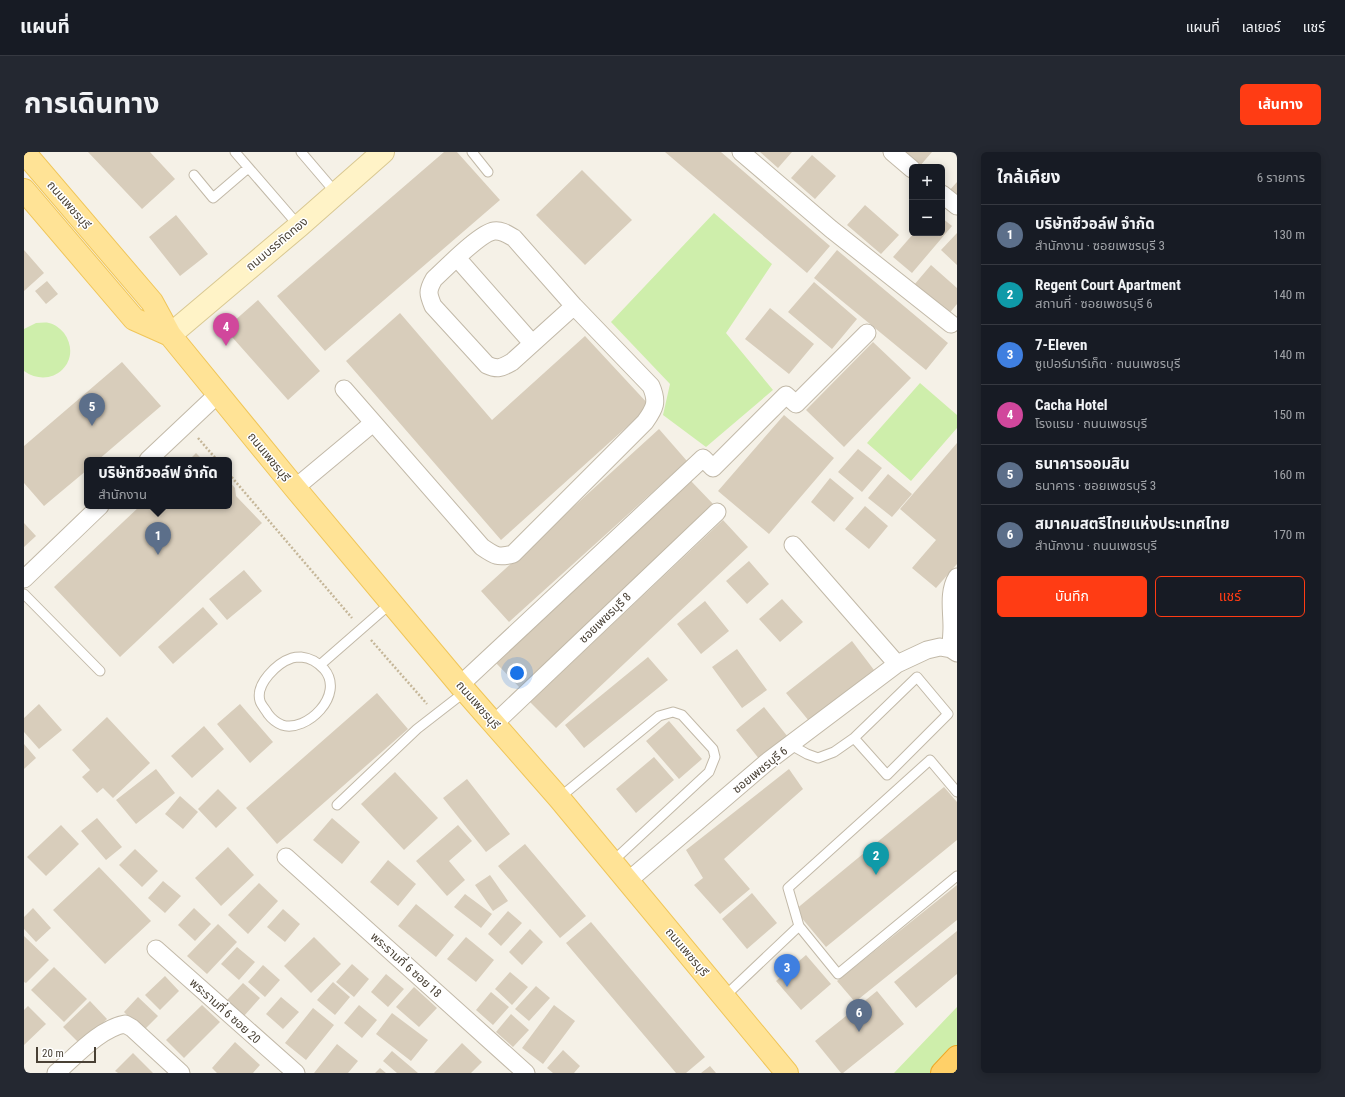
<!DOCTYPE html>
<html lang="th">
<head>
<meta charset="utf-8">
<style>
  :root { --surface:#171b24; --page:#242831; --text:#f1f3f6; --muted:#9ea1a6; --line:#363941; --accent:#ff3c14 }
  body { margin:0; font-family:"Roboto Condensed","Noto Sans Thai",sans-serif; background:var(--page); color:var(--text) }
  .controls { position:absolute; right:12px; top:12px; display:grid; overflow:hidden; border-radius:6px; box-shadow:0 2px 10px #0003 }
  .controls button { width:36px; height:36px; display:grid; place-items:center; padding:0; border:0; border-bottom:1px solid var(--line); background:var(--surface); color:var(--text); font:20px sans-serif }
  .scale { position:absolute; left:12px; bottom:10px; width:60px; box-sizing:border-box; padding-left:4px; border:2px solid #494135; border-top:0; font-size:11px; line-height:14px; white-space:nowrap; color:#494135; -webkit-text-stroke:3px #fff; paint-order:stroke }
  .you { position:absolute; left:493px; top:521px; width:14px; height:14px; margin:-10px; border:3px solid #fff; border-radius:50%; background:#1a73e8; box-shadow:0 0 0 6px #1a73e833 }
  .badge { display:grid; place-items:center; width:26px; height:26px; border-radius:50%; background:var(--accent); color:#fff; font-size:13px; font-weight:700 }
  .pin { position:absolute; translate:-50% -33px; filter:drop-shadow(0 1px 2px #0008) }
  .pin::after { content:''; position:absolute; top:21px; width:14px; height:12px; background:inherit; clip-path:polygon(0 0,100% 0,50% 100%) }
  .popup { position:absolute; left:60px; top:305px; width:148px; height:52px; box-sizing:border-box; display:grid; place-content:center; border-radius:6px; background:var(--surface); filter:drop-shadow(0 1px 3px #0005); font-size:13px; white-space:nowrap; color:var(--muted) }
  .popup b { font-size:15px; color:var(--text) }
  .popup::after { content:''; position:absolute; left:50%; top:100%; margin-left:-8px; border:8px solid transparent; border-top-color:var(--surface) }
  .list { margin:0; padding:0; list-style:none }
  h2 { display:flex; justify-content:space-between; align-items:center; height:52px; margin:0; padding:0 16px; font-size:17px }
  h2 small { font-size:13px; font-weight:400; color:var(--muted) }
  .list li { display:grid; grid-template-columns:26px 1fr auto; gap:12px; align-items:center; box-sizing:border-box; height:60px; padding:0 16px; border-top:1px solid var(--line) }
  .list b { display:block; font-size:15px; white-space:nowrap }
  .list p { margin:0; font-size:13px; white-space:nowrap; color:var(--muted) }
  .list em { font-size:13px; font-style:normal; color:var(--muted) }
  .actions { display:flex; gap:8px; padding:12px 16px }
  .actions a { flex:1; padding:9px 0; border:1px solid var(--accent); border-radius:6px; text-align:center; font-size:14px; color:var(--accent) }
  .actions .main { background:var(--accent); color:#fff }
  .map { position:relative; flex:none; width:933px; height:921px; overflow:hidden; border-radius:6px }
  header { display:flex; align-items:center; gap:24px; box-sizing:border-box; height:56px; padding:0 20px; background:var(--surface); border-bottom:1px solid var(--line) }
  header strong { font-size:19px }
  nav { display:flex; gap:22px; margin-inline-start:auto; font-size:14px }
  .intro { display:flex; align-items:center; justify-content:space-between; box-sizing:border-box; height:96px; padding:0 24px }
  h1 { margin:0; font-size:28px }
  .button { padding:10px 18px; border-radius:6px; background:var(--accent); color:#fff; font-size:14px; font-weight:700 }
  main { display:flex; gap:24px; padding:0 24px }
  aside { flex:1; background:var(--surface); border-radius:6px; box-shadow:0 2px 10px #0003 }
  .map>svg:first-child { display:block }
  .green { fill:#ceeeab }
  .building { fill:#d8cdbb }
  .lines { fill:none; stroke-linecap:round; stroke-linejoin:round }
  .service-casing { stroke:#c2b9a8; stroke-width:11 }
  .minor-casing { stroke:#c2b9a8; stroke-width:19 }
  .secondary-casing { stroke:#d9c892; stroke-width:24 }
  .primary-casing { stroke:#f0c659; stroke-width:24 }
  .motorway-casing { stroke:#eea928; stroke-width:24 }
  .path { stroke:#c5b698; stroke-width:2.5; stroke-dasharray:2 2; stroke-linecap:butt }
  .service { stroke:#fff; stroke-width:9 }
  .minor { stroke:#fff; stroke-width:17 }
  .secondary { stroke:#fff3c7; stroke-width:22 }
  .primary { stroke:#ffe396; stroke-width:22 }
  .motorway { stroke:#ffd068; stroke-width:22 }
  .labels { text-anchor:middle; stroke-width:3; stroke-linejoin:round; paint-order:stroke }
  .street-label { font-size:12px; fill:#494135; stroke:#fff }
</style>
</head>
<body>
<header>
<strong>แผนที่</strong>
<nav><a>แผนที่</a><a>เลเยอร์</a><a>แชร์</a></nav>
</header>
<div class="intro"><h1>การเดินทาง</h1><a class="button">เส้นทาง</a></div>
<main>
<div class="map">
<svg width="933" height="921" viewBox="0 0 933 921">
  <rect width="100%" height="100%" fill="#f5f1e7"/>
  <path class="green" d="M690 61 748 112 702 181 749 238 682 295 639 263 646 232 587 170Z
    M12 171C16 171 21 170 25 171 30 172 36 176 40 181 60 209 28 239 0 219V177Z
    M896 231 933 263V276L887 329 843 291Z
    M933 855V921H870Z"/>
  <path class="building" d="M64 0H126L151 27 118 57Z
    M420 0H433L476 48 301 199 253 144Z
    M641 0H697L806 94 783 121Z
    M736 0H768L754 16Z
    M875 0H908L895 15Z
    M788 3 812 24 791 47 767 26Z
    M558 18 608 68 561 113 512 63Z
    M933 30V48L924 40Z
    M841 53 875 83 857 102 823 73Z
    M152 63 184 102 156 124 125 85Z
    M918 66 928 74 888 121 869 105 890 81H918Z
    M933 81V113L917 98Z
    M0 98 20 121 0 139Z
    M813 98 924 191 902 218 790 126Z
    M907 113 933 136V152L924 163 890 133Z
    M23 129 34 142 22 152 11 139Z
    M790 130 833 167 808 197 764 160Z
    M234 148 296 219 264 248 201 177Z
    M746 156 790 192 765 222 721 187Z
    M376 161 468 268 561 184 626 254 477 388 322 209Z
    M849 190 887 226 820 295 782 258Z
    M98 210 137 254 74 308H63V318L20 354 0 331V294Z
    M760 263 810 306 745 382 694 339Z
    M635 277 663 309 485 470 457 439Z
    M933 291V412L912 436 888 416 912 388 876 357Z
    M834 297 858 316 838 340 814 320Z
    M172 301 179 308H165Z
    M864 322 888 342 868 365 844 346Z
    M806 326 830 346 810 370 787 350Z
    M205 329 211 336 212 344 238 371 96 505 30 435 116 354H205Z
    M667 329 691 354 496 536 472 511Z
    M841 354 864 374 845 397 821 377Z
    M699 368 724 395 532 576 506 550Z
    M0 371 12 384 0 395Z
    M725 409 745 432 723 452 702 429Z
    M220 418 238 439 203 468 185 447Z
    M758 447 779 470 756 490 735 467Z
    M681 449 705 479 677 502 653 472Z
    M179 455 194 472 149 512 134 495Z
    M828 489 850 518 785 569 762 541Z
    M713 497 743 538 718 556 688 515Z
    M624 505 644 528 560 596 541 573Z
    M353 541 384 577 253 692 222 656Z
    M15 552 38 578 15 597 0 580V566Z
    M216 552 249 590 226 611 193 572Z
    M740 555 764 585 736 608 712 578Z
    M83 565 126 611 89 646 79 636 73 641 58 625 66 618 48 598Z
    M645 569 678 607 655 627 622 589Z
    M180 574 200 597 168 626 147 604Z
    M0 592 12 606 0 617Z
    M630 605 650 628 612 661 592 637Z
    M132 617 151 641 112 672 92 648Z
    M765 617 779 637 700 707 726 737 696 762 670 733 679 726 662 698Z
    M371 620 414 666 380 698 337 652Z
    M443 627 486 682 462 700 419 646Z
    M920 635 933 650V688L802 795 771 758Z
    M194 637 213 656 192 676 174 657Z
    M156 644 174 660 159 677 141 662Z
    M73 666 98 695 82 708 57 679Z
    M308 666 336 690 318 712 289 688Z
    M37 673 55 692 22 724 3 705Z
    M434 673 448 689 425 709 441 728 423 744 392 709Z
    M501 692 562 764 536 786 474 714Z
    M204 695 230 723 197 754 171 726Z
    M111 697 134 719 118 735 95 713Z
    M364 708 392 732 374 754 346 730Z
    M75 715 127 769 81 812 29 758Z
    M466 723 484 749 469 759 451 733Z
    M139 729 157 744 141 761 124 746Z
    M235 731 254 749 224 782 204 763Z
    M933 733V768L831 850 813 829Z
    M728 741 753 771 723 797 698 767Z
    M441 742 468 762 457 776 430 755Z
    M392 752 430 783 412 805 374 774Z
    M9 756 27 776 12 790 0 777V765Z
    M170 756 187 772 171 789 154 773Z
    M259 757 276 772 261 790 243 775Z
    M484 759 498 771 477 794 464 782Z
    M567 770 681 905 662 921H652L542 791Z
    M194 772 213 790 183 822 163 804Z
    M506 777 519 790 498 813 485 800Z
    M933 779V822L892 856 870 830Z
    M0 784 25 808 2 831 0 830Z
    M290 785 317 812 287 841 260 814Z
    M442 785 470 808 452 830 423 807Z
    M213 795 231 810 215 828 197 812Z
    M782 803 807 832 777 858 752 829Z
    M328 812 345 827 330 845 312 830Z
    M239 813 256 828 241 845 224 830Z
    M30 815 63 847 40 870 7 838Z
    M486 820 504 835 488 853 471 837Z
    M362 822 380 837 364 855 347 840Z
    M141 824 155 839 136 858 121 843Z
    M309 830 326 845 311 863 293 848Z
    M219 831 236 846 220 864 203 848Z
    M512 834 526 846 505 869 491 857Z
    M390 835 413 856 395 875 372 855Z
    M853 839 880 872 819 921H817L791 889Z
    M467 840 485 855 469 873 452 858Z
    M114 845 134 864 119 879 100 860Z
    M257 845 275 860 259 877 242 862Z
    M66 849 83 867 57 893 39 875Z
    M178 853 196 870 160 906 142 888Z
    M335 853 353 868 338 886 320 871Z
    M530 853 551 869 519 912 498 896Z
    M4 854 22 872 0 893V858Z
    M289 856 310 873 282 908 261 891Z
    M368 861 404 888 387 909 352 882Z
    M487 862 505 878 489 895 472 880Z
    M211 890 236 913 229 921H193L188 916Z
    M438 891 458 910 447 921H410Z
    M313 892 334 909 324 921H290Z
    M539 898 556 914 550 921H529L523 916Z
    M368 899 394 921H373L359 909Z
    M109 901 129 921H94L91 919Z
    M686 914 692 921H677Z
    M356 916 362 921H351Z"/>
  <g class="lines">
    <defs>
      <path id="service" d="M211 0 275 74
        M277 0 312 41
        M448 0 464 20
        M170 23 189 46 224 16
        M0 442 76 519
        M277 505C287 506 293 510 300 517 322 543 282 581 258 573 253 571 247 566 244 562 242 558 237 553 236 549 231 532 253 511 268 506 271 505 274 505 277 505Z
        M296 513 367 451
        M767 593 783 602 794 606 810 600 830 586 893 525 924 562 863 623 830 586
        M933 640 906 608 764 736 775 774 814 822 933 724
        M535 646 635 564 649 560 658 563 689 597 691 605 685 620 588 710
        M313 653 393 577 442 539
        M700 845 775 774"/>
      <path id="minor" d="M717 0 807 77 927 172
        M868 0 888 17
        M918 42 933 54
        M433 106 508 191
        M320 237 458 395C471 404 474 406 489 402L621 270C631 256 634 250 627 234L550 154 490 86C483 82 478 78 470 79 456 81 422 116 410 127 403 139 404 142 409 154L463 213C474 218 477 216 488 210L550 154
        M124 308 194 242
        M271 336 349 271
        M769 393 873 512
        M0 427 76 354
        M927 497C927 490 928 482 928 475 928 458 924 440 933 425
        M436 533 679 306 689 316 762 243 772 252 843 181
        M470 572 693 360
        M262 705 502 921
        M604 729 743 610 873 512 903 498 916 495 927 497 933 501
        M132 797 272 921
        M32 921C52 904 75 877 101 872L108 876 157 921"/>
      <path id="secondary" d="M146 183 275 74 359 0"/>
      <path id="primary" d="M0 0 128 150 146 183 271 336 436 533 535 646 763 921
        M0 38 110 167 146 183"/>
      <path id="motorway" d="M918 921 933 905"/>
    </defs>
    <use href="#service" class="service-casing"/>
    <use href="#minor" class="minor-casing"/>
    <use href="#secondary" class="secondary-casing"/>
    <use href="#primary" class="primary-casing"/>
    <use href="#motorway" class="motorway-casing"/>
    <path class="path" d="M174 286 193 308
      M205 322 328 466
      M347 488 403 552"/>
    <use href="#service" class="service"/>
    <use href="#minor" class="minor"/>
    <use href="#secondary" class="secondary"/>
    <use href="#primary" class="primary"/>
    <use href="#motorway" class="motorway"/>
  </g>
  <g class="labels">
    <g class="street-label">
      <text transform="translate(45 53) rotate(49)" y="4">ถนนเพชรบุรี</text>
      <text transform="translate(253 92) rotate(-40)" y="4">ถนนบรรทัดทอง</text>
      <text transform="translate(245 305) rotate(51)" y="4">ถนนเพชรบุรี</text>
      <text transform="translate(581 466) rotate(-44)" y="4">ซอยเพชรบุรี 8</text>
      <text transform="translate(454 553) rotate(49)" y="4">ถนนเพชรบุรี</text>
      <text transform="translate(736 618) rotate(-39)" y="4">ซอยเพชรบุรี 6</text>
      <text transform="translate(663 800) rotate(50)" y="4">ถนนเพชรบุรี</text>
      <text transform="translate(382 813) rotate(42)" y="4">พระรามที่ 6 ซอย 18</text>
      <text transform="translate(201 859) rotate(42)" y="4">พระรามที่ 6 ซอย 20</text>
    </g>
  </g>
</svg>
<div class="controls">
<button>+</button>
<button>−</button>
</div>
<div class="scale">20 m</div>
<div class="you"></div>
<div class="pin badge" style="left:134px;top:403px;background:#5c6f8a">1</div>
<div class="popup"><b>บริษัทซีวอล์ฟ จำกัด</b>สำนักงาน</div>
<div class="pin badge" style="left:852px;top:723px;background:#0f9aa8">2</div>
<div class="pin badge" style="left:763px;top:835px;background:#3f7fe0">3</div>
<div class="pin badge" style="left:202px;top:194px;background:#d1479c">4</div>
<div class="pin badge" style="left:68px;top:274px;background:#5c6f8a">5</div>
<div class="pin badge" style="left:835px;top:880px;background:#5c6f8a">6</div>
</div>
<aside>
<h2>ใกล้เคียง<small>6 รายการ</small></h2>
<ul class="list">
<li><span class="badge" style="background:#5c6f8a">1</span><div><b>บริษัทซีวอล์ฟ จำกัด</b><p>สำนักงาน · ซอยเพชรบุรี 3</p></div><em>130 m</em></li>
<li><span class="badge" style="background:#0f9aa8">2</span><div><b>Regent Court Apartment</b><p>สถานที่ · ซอยเพชรบุรี 6</p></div><em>140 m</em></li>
<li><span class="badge" style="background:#3f7fe0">3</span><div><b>7-Eleven</b><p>ซูเปอร์มาร์เก็ต · ถนนเพชรบุรี</p></div><em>140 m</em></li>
<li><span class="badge" style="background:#d1479c">4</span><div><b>Cacha Hotel</b><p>โรงแรม · ถนนเพชรบุรี</p></div><em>150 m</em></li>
<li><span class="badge" style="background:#5c6f8a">5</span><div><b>ธนาคารออมสิน</b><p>ธนาคาร · ซอยเพชรบุรี 3</p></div><em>160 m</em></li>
<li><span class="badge" style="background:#5c6f8a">6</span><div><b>สมาคมสตรีไทยแห่งประเทศไทย</b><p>สำนักงาน · ถนนเพชรบุรี</p></div><em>170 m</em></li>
</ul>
<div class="actions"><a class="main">บันทึก</a><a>แชร์</a></div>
</aside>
</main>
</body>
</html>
